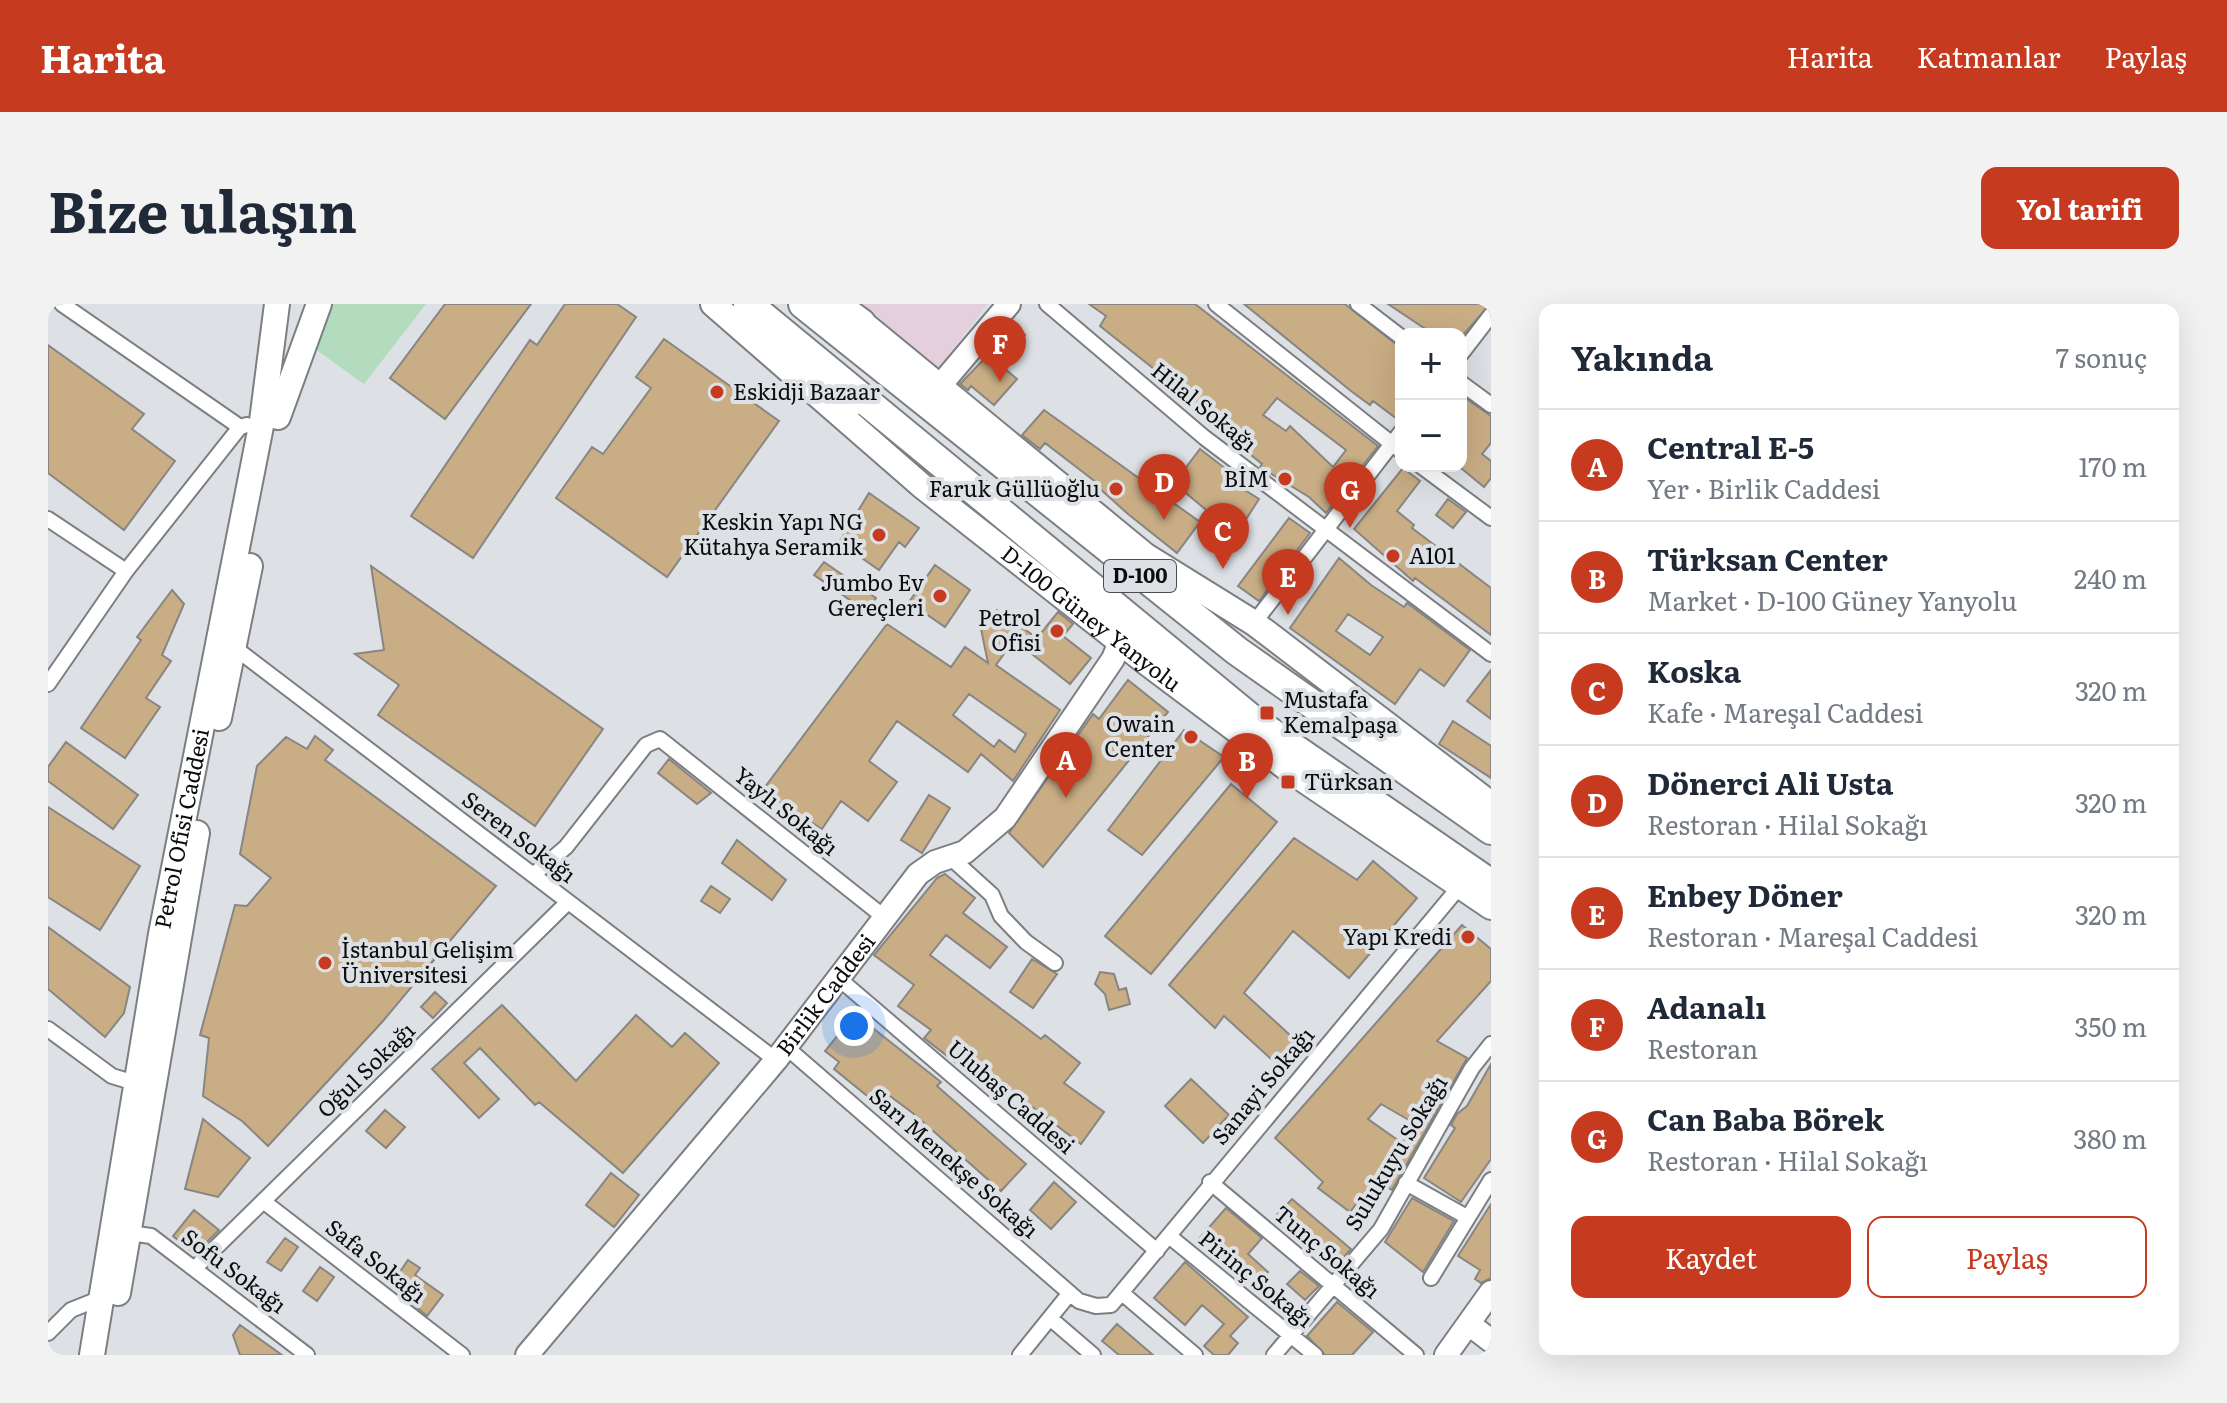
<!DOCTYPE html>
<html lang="tr">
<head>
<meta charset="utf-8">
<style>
  :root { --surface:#fff; --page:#f2f2f3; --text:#1f2937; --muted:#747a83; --line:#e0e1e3; --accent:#c63b1f }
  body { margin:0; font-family:Literata,serif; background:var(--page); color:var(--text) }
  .controls { position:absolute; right:24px; top:24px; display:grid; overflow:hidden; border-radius:16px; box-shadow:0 8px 32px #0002 }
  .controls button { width:72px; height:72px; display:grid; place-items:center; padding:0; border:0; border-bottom:2px solid var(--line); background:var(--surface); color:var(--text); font:40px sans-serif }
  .you { position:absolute; left:806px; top:722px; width:28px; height:28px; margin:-20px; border:6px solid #fff; border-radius:50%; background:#1a73e8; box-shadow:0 0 0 12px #1a73e833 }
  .badge { display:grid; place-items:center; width:52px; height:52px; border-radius:50%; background:var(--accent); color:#fff; font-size:26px; font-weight:700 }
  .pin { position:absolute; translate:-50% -66px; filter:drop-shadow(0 2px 4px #0008) }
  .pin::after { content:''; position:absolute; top:42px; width:28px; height:24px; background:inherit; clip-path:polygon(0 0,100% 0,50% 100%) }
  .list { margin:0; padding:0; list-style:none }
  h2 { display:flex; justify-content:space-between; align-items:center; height:104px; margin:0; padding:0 32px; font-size:34px }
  h2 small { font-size:26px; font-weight:400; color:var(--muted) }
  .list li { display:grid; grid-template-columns:52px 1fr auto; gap:24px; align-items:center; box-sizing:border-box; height:112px; padding:0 32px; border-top:2px solid var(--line) }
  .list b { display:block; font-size:30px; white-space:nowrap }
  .list p { margin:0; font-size:26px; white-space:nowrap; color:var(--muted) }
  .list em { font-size:26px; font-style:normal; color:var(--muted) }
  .actions { display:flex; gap:16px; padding:24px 32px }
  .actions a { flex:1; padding:18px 0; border:2px solid var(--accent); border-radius:16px; text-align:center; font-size:28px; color:var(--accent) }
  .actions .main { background:var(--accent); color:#fff }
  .map { position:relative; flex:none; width:1443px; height:1051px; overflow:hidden; border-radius:16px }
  header { display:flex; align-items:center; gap:48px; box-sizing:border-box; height:112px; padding:0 40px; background:var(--accent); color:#fff }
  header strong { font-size:38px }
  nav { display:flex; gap:44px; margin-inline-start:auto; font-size:28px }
  .intro { display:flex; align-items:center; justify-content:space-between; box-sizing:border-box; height:192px; padding:0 48px }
  h1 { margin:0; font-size:56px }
  .button { padding:20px 36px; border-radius:16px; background:var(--accent); color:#fff; font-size:28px; font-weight:700 }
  main { display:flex; gap:48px; padding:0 48px }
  aside { flex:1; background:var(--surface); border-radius:16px; box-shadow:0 8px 32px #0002 }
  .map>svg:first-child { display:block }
  .education { fill:#e4cfdd }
  .green { fill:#b2dcbd }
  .building { fill:#c9ad85; stroke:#888582; stroke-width:2; fill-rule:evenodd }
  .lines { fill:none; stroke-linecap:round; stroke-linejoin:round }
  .street-casing { stroke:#7c7f82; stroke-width:18 }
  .secondary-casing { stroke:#7c7f82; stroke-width:26 }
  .primary-casing { stroke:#7c7f82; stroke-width:28 }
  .highway-casing { stroke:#7c7f82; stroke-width:32 }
  .street { stroke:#fff; stroke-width:14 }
  .secondary { stroke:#fff; stroke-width:22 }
  .primary { stroke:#fff; stroke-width:24 }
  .highway { stroke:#fff; stroke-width:28 }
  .poi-dot { fill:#c63b1f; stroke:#dde0e4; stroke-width:3 }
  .labels { text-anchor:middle; stroke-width:8; stroke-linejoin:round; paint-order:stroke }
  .shield { fill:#dde0e4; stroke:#4a4c4e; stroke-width:2 }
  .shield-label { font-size:20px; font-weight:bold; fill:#0b0c0d }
  .poi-label { font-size:22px; fill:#0b0c0d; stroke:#dde0e4; text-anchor:end }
  .street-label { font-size:22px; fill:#0b0c0d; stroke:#dde0e4 }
</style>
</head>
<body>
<header>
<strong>Harita</strong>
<nav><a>Harita</a><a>Katmanlar</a><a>Paylaş</a></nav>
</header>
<div class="intro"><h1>Bize ulaşın</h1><a class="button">Yol tarifi</a></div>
<main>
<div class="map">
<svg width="1443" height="1051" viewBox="0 0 1443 1051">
  <rect width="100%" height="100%" fill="#dde0e4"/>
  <path class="education" d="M815 0H939L889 66Z"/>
  <path class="green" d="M283 0H378L316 80 263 42Z"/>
  <path class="building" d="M397 0H483L397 115 342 74Z
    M517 0H569L588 13 425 254 363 212 482 36 489 41Z
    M1041 0H1147L1330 142 1278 209 1261 193 1212 163 1214 160 1132 93 1135 88 1052 22 1058 12ZM1229 94 1298 146 1285 163 1242 122 1238 127 1215 111Z
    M1196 0H1297L1353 44V118L1325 97 1322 101 1303 87Z
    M1340 0H1442L1416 30H1385Z
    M968 22 977 31 951 60 969 75 946 101 923 82 920 86 912 80Z
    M616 35 731 117 619 273 508 194 544 143 555 150 603 84 588 73Z
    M0 41 96 110 84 125 127 157 76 226 0 169Z
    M1413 91 1443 112V139L1434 150 1443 157V174L1436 183 1413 164Z
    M996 106 1152 218 1129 249 1080 210 1051 184 1053 182 997 139 992 145 974 131Z
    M1152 145 1191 175 1189 181 1211 195 1188 231 1126 179Z
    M1355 164 1372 177 1349 207 1366 221 1364 224 1443 284V331L1367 274 1365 277 1306 225Z
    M821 189 871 224 857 243 851 238 831 266 791 238Z
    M1400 195 1418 208 1405 224 1388 211Z
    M1241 214 1262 229 1211 297 1190 282Z
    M1291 254 1323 281 1356 303 1359 299 1422 346 1396 382 1372 365 1347 400 1242 324ZM1300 310 1335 333 1322 351 1288 327Z
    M776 258 828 294 819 308 766 271Z
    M887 261 922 286 897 323 861 298Z
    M323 262 555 425 487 522 330 411 351 381 307 350 336 346Z
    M124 286 136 300 114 351 123 357 98 394 112 403 77 454 33 424 93 336 89 333Z
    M949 306 989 334 1010 308 1025 320 1015 332 1043 354 1022 380 966 336 948 361 1012 406 965 477 933 450 920 468 849 417 821 457 849 478 820 517 793 497 774 525 714 487 839 320 903 363 917 343 940 359 933 325ZM921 390 978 430 967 448 951 436 946 443 905 411Z
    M1443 366V415L1419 397Z
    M1080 376 1120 408 995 563 961 529 1045 410 1051 415Z
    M1405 417 1443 442V474L1391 440Z
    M1136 426 1176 453 1094 551 1060 526Z
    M267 432 285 446 277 456 448 582 335 717 220 842 194 817 155 792 161 734 152 731 187 601 199 602 223 574 192 550 209 462 238 433 259 445Z
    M18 438 90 491 65 525 0 477V463Z
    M621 455 663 489 649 500 610 469Z
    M1183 480 1229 518 1103 670 1057 632Z
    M881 491 902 504 874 549 853 536Z
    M0 503 92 562 52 626 0 593Z
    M1246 534 1309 576 1325 557 1369 594 1301 674 1245 627 1196 689 1254 742 1233 764 1176 712 1167 724 1121 681Z
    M689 536 738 576 724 596 674 559Z
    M897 570 927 594 915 609 959 643 942 664 898 631 882 651 993 735 997 731 1032 759 1016 779 1056 808 1033 840 949 776 942 785 876 734 883 726 850 702 866 681 826 651 889 574Z
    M663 582 682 595 672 609 653 597Z
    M1414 621 1443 645V677L1389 737 1419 754 1344 886 1327 875 1302 908 1270 884 1275 878 1227 834ZM1333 800 1366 819 1354 839 1320 815Z
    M0 623 82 683 76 709 57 733 0 685Z
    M984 655 1009 670 985 704 962 688Z
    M1052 668 1066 670 1071 686 1078 684 1082 700 1061 706 1057 690 1047 680Z
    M387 688 399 699 385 714 373 703Z
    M454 701 528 777 588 711 624 743 637 729 671 759 575 869 491 798 487 801 432 744 416 759 451 795 431 814 384 765Z
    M807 710 893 778 889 782 978 860 953 887 866 810 831 784 823 795 786 765 791 758 777 747Z
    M1443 760V855L1413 898 1376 874 1407 824 1403 821 1409 810 1419 802Z
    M1143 775 1181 811 1155 839 1117 802Z
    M337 806 357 823 338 844 318 827Z
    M155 815 202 854 170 893 137 885Z
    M563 869 591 891 566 923 538 901Z
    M1006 878 1028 898 1003 925 982 906Z
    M1364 894 1406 917 1375 968 1337 938Z
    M1244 895 1303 945 1286 964 1225 915Z
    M1443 900V974L1433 979 1427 975 1432 966 1410 952Z
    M1178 904 1214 934 1200 950 1220 968 1206 983 1148 938Z
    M146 906 171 926 147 950 125 932Z
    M237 934 250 943 233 967 219 958Z
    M360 956 372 964 367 971 395 991 379 1012 366 1001 368 998 343 981Z
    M1137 958 1200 1013 1182 1032 1190 1039 1180 1051H1166L1156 1042 1176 1020 1154 1001 1137 1021 1106 994Z
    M272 963 286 973 269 997 255 987Z
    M1252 967 1271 982 1257 996 1239 980Z
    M1289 998 1325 1028 1304 1051H1277L1259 1032Z
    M1069 1020 1105 1051H1071L1054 1037Z
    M192 1021 234 1051H192L185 1031Z"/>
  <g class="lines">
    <defs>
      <path id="street" d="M14 0 192 123 199 121
        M999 0 1157 134 1443 350
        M1168 0 1353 147
        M1310 0 1353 33
        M1413 50 1443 11
        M1413 79 1443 101
        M1373 162 1443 214
        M0 215 78 267
        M1206 319 1353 128
        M187 344 728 756
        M0 380 78 267 192 123
        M902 553 944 591 953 612 978 638 1007 659
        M485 571 518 543 598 441 612 435 836 613
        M789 673 1109 947
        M0 725 64 772 87 779
        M738 743 1031 997 1048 1002 1063 1001 1412 582
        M1162 878 1368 1051
        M1358 879 1419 913
        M215 897 414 1051
        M81 929 103 932 259 1051
        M1121 932 1267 1051
        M147 964 520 598
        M1383 974 1443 876
        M1074 989 1147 1051
        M1003 1015 1045 1051
        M0 1029 23 1006 53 994
        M972 1051 1022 989
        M1226 1051 1333 925 1424 764 1443 740"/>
      <g id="secondary">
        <path d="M890 84 961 0"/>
        <path d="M1421 1020 1443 1037"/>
        <path id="s1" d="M479 1051 728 756 870 570 887 558 917 548 957 514 1065 355 1072 338"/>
        <path d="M1398 1051 1443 988"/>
      </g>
      <g id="primary">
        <path id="s2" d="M665 0 874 182 1099 359 1244 468 1443 603"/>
        <path d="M801 8 1098 252 1206 319 1443 500"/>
        <path d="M230 113 271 0"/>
        <path d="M171 414 202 262"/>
        <path d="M70 989 149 529"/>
        <path id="s3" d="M44 1051 113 630 214 117 229 0"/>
      </g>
      <path id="highway" d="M700 0 1205 416 1443 580
        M755 0 1189 347 1443 526
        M787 0 813 19
        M739 61 798 104"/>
    </defs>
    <use href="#street" class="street-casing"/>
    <use href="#secondary" class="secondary-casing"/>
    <use href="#primary" class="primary-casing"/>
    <use href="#highway" class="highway-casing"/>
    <use href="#street" class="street"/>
    <use href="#secondary" class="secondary"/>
    <use href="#primary" class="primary"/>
    <use href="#highway" class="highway"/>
  </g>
  <g class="poi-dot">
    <circle cx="669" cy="88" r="8"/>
    <circle cx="1237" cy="175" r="8"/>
    <circle cx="1068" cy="185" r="8"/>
    <circle cx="831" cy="231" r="8"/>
    <circle cx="1345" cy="252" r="8"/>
    <circle cx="892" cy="292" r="8"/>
    <circle cx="1009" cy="327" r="8"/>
    <rect x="1211" y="401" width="16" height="16" rx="4"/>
    <circle cx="1143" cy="433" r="8"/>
    <rect x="1232" y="470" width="16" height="16" rx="4"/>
    <circle cx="1420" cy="633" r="8"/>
    <circle cx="277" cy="659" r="8"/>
  </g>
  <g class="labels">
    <rect class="shield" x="1056" y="256" width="72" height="32" rx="6"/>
    <g class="shield-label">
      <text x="1092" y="279">D-100</text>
    </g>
    <g class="poi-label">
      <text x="685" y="96" text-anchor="start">Eskidji Bazaar</text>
      <text x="1221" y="183">BİM</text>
      <text x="1052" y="193">Faruk Güllüoğlu</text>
      <text x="815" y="226">Keskin Yapı NG<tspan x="815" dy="25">Kütahya Seramik</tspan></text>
      <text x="1361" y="260" text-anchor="start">A101</text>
      <text x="876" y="287">Jumbo Ev<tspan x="876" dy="25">Gereçleri</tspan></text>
      <text x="993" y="322">Petrol<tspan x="993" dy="25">Ofisi</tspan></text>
      <text x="1235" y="404" text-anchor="start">Mustafa<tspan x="1235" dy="25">Kemalpaşa</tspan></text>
      <text x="1127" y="428">Owain<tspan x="1127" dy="25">Center</tspan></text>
      <text x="1256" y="486" text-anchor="start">Türksan</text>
      <text x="1404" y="641">Yapı Kredi</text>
      <text x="293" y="654" text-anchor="start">İstanbul Gelişim<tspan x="293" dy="25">Üniversitesi</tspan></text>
    </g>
    <g class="street-label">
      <text transform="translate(1156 103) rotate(39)" y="8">Hilal Sokağı</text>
      <text dy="8" stroke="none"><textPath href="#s2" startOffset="492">D-100 Güney Yanyolu</textPath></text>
      <text transform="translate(738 507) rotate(39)" y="8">Yaylı Sokağı</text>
      <text dy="8" stroke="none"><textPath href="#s3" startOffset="534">Petrol Ofisi Caddesi</textPath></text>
      <text transform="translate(471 533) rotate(37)" y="8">Seren Sokağı</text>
      <text dy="8" stroke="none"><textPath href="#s1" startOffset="468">Birlik Caddesi</textPath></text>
      <text transform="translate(318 766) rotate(-44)" y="8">Oğul Sokağı</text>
      <text transform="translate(1215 782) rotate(-50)" y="8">Sanayi Sokağı</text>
      <text transform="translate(963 793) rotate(41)" y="8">Ulubaş Caddesi</text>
      <text transform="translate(1348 849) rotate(-59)" y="8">Sulukuyu Sokağı</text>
      <text transform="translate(906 859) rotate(41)" y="8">Sarı Menekşe Sokağı</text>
      <text transform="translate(1279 948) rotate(40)" y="8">Tunç Sokağı</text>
      <text transform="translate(328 957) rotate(38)" y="8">Safa Sokağı</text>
      <text transform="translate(186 967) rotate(37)" y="8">Sofu Sokağı</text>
      <text transform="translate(1208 975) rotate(39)" y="8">Pirinç Sokağı</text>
    </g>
  </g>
</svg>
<div class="controls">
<button>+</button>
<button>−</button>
</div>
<div class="you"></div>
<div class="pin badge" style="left:1018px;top:494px">A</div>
<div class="pin badge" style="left:1199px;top:495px">B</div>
<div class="pin badge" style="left:1175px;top:265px">C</div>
<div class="pin badge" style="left:1116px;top:216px">D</div>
<div class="pin badge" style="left:1240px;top:311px">E</div>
<div class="pin badge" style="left:952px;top:78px">F</div>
<div class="pin badge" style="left:1302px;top:224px">G</div>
</div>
<aside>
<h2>Yakında<small>7 sonuç</small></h2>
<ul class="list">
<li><span class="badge">A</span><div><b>Central E-5</b><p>Yer · Birlik Caddesi</p></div><em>170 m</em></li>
<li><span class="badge">B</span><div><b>Türksan Center</b><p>Market · D-100 Güney Yanyolu</p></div><em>240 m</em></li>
<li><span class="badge">C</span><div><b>Koska</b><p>Kafe · Mareşal Caddesi</p></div><em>320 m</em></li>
<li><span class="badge">D</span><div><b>Dönerci Ali Usta</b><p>Restoran · Hilal Sokağı</p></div><em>320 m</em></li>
<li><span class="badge">E</span><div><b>Enbey Döner</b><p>Restoran · Mareşal Caddesi</p></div><em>320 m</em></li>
<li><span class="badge">F</span><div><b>Adanalı</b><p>Restoran</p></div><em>350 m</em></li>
<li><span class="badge">G</span><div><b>Can Baba Börek</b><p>Restoran · Hilal Sokağı</p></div><em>380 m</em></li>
</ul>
<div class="actions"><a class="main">Kaydet</a><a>Paylaş</a></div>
</aside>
</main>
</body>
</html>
